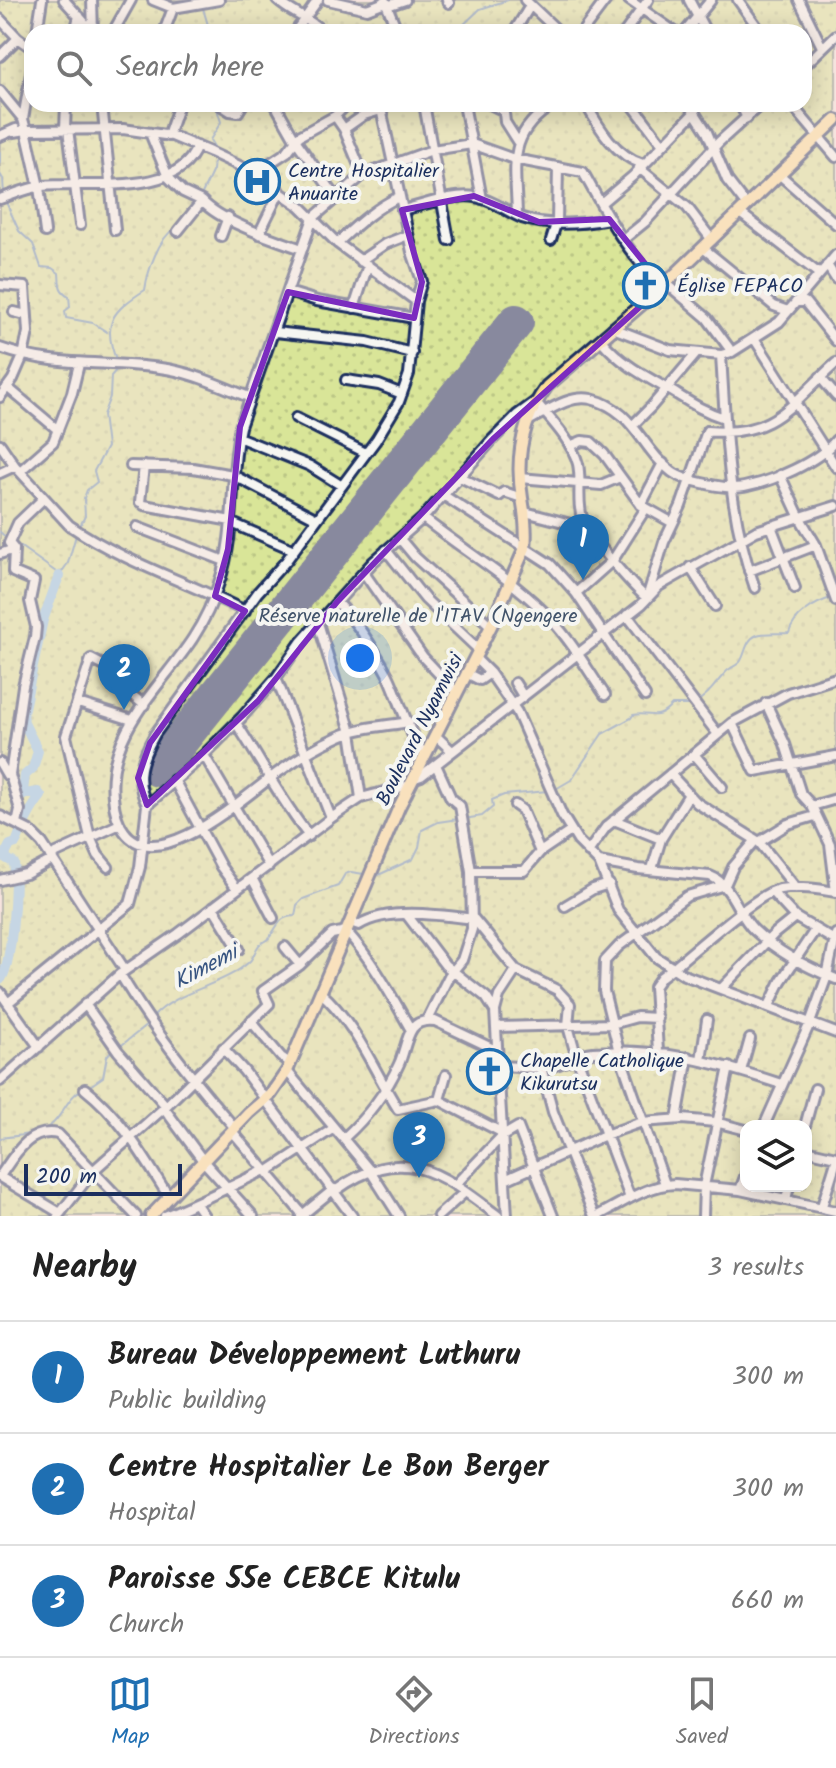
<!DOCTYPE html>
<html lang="en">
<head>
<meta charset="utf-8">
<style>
  :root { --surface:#fff; --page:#f6f6f6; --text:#222; --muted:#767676; --line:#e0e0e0; --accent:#1f6fb2 }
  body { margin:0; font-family:Kalam,sans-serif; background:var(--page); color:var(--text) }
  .controls { position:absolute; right:24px; bottom:24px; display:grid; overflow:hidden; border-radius:16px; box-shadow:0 4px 20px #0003 }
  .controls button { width:72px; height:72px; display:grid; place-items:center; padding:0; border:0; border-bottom:2px solid var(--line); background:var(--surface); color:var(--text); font:40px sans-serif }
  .scale { position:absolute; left:24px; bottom:20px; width:158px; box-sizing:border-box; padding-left:8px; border:4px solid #1b2f5e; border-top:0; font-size:22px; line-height:28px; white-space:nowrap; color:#1b2f5e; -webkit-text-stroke:6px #f6f6f2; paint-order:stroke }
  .you { position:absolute; left:360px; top:658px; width:28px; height:28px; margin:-20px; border:6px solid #fff; border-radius:50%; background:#1a73e8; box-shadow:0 0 0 12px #1a73e833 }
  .badge { display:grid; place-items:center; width:52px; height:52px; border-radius:50%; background:var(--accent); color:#fff; font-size:26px; font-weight:700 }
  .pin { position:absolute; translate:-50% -66px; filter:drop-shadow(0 2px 4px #0008) }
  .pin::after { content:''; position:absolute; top:42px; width:28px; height:24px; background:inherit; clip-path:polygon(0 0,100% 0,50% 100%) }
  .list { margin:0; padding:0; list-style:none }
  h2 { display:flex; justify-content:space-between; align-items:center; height:104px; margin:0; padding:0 32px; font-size:34px }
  h2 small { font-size:26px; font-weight:400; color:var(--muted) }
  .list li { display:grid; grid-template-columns:52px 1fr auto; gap:24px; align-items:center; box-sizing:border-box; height:112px; padding:0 32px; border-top:2px solid var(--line) }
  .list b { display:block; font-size:30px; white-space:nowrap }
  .list p { margin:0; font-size:26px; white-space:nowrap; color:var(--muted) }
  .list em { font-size:26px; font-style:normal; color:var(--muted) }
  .icon { flex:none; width:44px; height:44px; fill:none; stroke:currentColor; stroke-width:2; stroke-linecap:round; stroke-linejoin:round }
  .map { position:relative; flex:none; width:836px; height:1216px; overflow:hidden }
  .search { position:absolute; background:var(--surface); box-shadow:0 4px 20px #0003; left:24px; right:24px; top:24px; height:88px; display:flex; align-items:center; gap:20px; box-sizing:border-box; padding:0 28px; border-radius:24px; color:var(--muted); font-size:30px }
  .sheet { height:440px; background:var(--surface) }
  nav { display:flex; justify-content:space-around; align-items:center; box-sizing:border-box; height:112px; border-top:2px solid var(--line); background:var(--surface); font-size:22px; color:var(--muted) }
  nav a { display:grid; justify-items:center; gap:4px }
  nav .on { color:var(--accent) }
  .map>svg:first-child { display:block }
  .park { fill:url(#park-dots); stroke:#7a8a7b; stroke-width:2; fill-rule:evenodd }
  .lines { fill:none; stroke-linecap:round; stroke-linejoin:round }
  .stream { stroke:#5f89b3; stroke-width:2 }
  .river { stroke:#8cc5eb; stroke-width:10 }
  .runway { stroke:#88899e; stroke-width:36 }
  .minor-casing { stroke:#1b2f5e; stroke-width:14 }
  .major-casing { stroke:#1b2f5e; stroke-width:16 }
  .minor { stroke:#f6f6f2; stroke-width:8 }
  .major { stroke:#fcde96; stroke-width:10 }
  .marked { fill:none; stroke:#7b2cbf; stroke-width:6; stroke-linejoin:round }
  .labels { text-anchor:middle; stroke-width:8; stroke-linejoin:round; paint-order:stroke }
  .poi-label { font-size:20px; fill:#1b2f5e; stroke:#f6f6f2; text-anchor:start }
  .park-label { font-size:20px; fill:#41536a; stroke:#f6f6f2 }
  .street-label { font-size:20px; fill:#1b2f5e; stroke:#f6f6f2 }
  .water-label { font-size:22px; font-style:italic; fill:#375481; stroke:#f6f6f2 }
</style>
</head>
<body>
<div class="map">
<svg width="836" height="1216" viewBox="0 0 836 1216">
  <defs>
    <pattern id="park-dots" width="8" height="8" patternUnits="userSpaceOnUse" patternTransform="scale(2)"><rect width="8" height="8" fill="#d9e598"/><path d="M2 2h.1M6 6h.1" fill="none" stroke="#bac585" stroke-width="1.8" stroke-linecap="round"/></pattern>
  </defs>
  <rect width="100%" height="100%" fill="#f5e3de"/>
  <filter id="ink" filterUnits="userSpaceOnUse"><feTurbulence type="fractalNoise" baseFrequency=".0125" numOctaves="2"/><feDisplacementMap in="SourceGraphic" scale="16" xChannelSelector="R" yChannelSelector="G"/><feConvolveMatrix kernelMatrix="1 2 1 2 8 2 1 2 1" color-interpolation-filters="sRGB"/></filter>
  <g filter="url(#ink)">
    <path class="park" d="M0 0H836V1216H0ZM32 32H804V104H32ZM746 1126H806V1186H746Z"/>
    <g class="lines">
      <path class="stream" d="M202 5 210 32
        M435 32 459 29 480 9 508 0
        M216 150 210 140 221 122 216 106
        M0 152V163
        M0 174 3 179 4 196
        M200 198 213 170 214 160
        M6 202 19 231 33 244 41 267 52 268 59 273C60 284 58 290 69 296L70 307 65 311 66 318 93 323 107 332
        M117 362C101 323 112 311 145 290 148 270 158 239 176 227
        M78 530 85 516 84 498 87 490 97 482 94 471 107 447 103 415 110 397 111 376 118 368
        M0 532 8 539
        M14 542 56 572 59 576 68 563 76 535
        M698 701C711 693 715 684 725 673 729 668 735 667 740 662 746 654 745 640 757 635 765 632 779 634 789 633 794 616 814 603 831 598
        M554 790 571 780 602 734 631 718 633 715C652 711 656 723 672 705H692
        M464 819 482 816 493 807 492 800 504 795 548 791
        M374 877 413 859 419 847 422 830 438 822 458 819
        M153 1017C178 989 223 987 250 961 254 957 255 950 259 945 262 942 266 941 269 938 278 927 278 916 295 916L297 905 303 899 338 886 345 874 351 872 364 874
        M118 1048 147 1025
        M87 1088 103 1077 107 1056 112 1050
        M0 1138C15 1136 39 1134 51 1125 63 1116 67 1097 81 1090"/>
      <path class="river" d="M0 980C12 970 17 881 14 863L4 857 10 845 16 843C21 828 31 808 41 796L38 792 25 794 23 792 25 775 33 768 38 751 24 723 23 713 43 620 59 576"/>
      <path class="runway" d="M158 769 516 322"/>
      <defs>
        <path id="minor" d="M64 0 93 32
          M92 0 93 32
          M153 0 173 8 219 0
          M277 0C291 13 309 18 323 32
          M328 0 367 9 385 2 390 5 405 0
          M447 0 449 3
          M525 0 559 32
          M629 0 675 32
          M689 0 706 32
          M738 0 761 32
          M799 0 822 47
          M385 1 398 32
          M0 19 18 38 32 48
          M37 32 42 0
          M75 32 79 16
          M113 32 131 0
          M164 32 173 8
          M295 32 318 0
          M514 32 530 6
          M582 32 606 0
          M625 32 648 0
          M685 32 711 0
          M0 56 18 38
          M804 66 836 35
          M32 68 23 119 26 130 123 129 172 136 210 152 244 168 300 206 337 243 416 301
          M0 91 23 119
          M102 104 115 230
          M219 104 230 111 238 112 243 104
          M275 104 296 141 336 197
          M424 104 449 240
          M464 104 482 199
          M490 104 504 111
          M503 104 505 122 517 141
          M586 104C599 128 616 156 643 164
          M632 104 663 145
          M689 104 707 132 727 180 747 206
          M740 104 747 118
          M791 104 836 157
          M335 116 344 129 363 175
          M65 129 66 104
          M68 129 80 225
          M344 129 364 115 381 110
          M14 132 26 130 39 187 45 232
          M150 133 168 177 183 192 202 201
          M0 136 16 129
          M168 136 179 104
          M639 168 687 207 712 240
          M780 175 836 224
          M257 176 261 169 287 152 299 136 335 116 347 104
          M0 199C14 194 28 188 42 186 86 181 179 198 197 146
          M601 203 633 176 695 112
          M402 210C425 205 453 193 476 197 493 200 507 212 522 218 549 227 582 224 609 219
          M740 213 818 273
          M517 215C516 166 505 134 554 104
          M178 231 202 201C221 222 274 239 302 249
          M259 234 280 191
          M221 236 228 217
          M624 239 645 222 719 142 761 104
          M551 240 557 221 558 167
          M337 243C356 226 375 208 399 197
          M703 248 774 306 788 311
          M360 261 385 244 408 235
          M827 265 836 279
          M666 283 707 318 732 352
          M0 285 25 287 28 332 23 356 13 379 0 397
          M288 292 317 301 414 318
          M796 302H805L836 341
          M354 308 368 265
          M14 312 26 315
          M613 328 670 350 721 355 732 352 779 322 836 255
          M275 332 367 342 412 353
          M754 338 836 467
          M601 340C621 364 645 376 673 392 691 403 703 411 724 418
          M0 348C56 368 104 360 160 368 192 372 220 386 249 397
          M721 355C726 434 728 513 755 588
          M820 377 836 396
          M346 380 379 385 402 394
          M7 387 58 430
          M536 402C551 420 572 441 578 464 582 483 576 502 583 521 588 535 634 588 647 598L664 542 681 506 707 431C775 438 791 403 836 363
          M296 418 366 453
          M528 421C546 412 570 394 591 399 634 409 641 449 672 472 684 481 729 490 744 487 773 481 817 463 836 440
          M634 424 651 407 696 354
          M238 437 310 466 342 486
          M0 444 15 466 69 525C123 562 188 582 245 611
          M570 446 582 441 591 442 604 454 641 505 673 523
          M131 466 193 468 233 475 317 519
          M20 471 53 442 72 393 79 364
          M0 473 15 466
          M780 475 800 518 816 545 836 601
          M460 477 499 496 504 492 522 498
          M520 478 601 485 620 477
          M443 495 550 564 576 593 645 696
          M140 502 144 466
          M144 505 231 521
          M641 505 663 463
          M525 512 586 528
          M423 518C462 549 506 575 542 610 568 635 585 666 605 695
          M232 523 294 550
          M771 526 795 588
          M137 527 225 561
          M400 539 415 557 491 626
          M386 550 425 599 479 650
          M0 554 14 549
          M690 567 715 606
          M749 571 816 545
          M364 573 423 657 456 692
          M576 593 613 560 646 508
          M337 602C358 623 374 649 388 675 398 694 412 745 426 755
          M627 615 717 733
          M318 623 351 732 361 798
          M475 658 490 673 517 712 562 815 578 841 599 862 618 910 656 957 684 975 836 1033
          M466 673 480 680 490 673
          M276 678 331 818
          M515 683 523 696
          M78 703 132 720
          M409 722C386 726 358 727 338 737 317 746 298 758 280 771 250 791 158 879 124 831 117 822 114 808 113 797 106 732 161 687 193 638 204 621 213 602 219 583 237 532 229 478 240 427L313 218 363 175 432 150 472 144 514 159 583 172C605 212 628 256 663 286
          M236 723C261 761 281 801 309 836
          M732 723 755 771 836 756
          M435 735 452 751
          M694 754 722 787
          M204 755 269 866
          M0 763 7 775
          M670 774 697 803 759 842 796 888
          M415 778 421 776 642 604 659 586 756 531 836 506
          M174 780 221 867 237 889
          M147 805C134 779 141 759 155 734L258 592 286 561 376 440 399 402 409 374 416 301 422 281 412 252 380 104
          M515 805 522 810 540 852
          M812 806 836 799
          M0 816 30 831 42 843 125 970
          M614 820 661 839
          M17 824 20 810 10 775 23 686 35 637 36 627 30 601 34 581 13 572 14 549 9 543 18 523 44 498
          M759 842 788 824 815 816
          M588 852 606 827 732 723 788 693 836 678
          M50 856 120 824
          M599 862 638 869 710 876C733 885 737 914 754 930 776 951 808 968 836 979
          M108 867 98 855 90 837 66 736 91 659 129 679 127 687 132 695 144 705
          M652 869 661 839 688 796
          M471 871H524L540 852 571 831
          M252 878 273 918
          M0 880 26 874 52 860
          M772 892 795 917 836 941
          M565 906 593 889 609 884
          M213 907 239 949
          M407 915 445 965 486 997 495 1011 507 1216
          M350 922 359 925C387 907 441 915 474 919L516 970 557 990 570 1004 568 1026 576 1055 630 1198
          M285 947 300 965
          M120 974C153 1030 192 1079 235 1128
          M722 988 774 934 795 917
          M0 992 39 1047
          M320 992C355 1022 374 1071 398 1109L439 1100 501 1132
          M9 1002 130 904 140 867 147 805 204 755 242 717 276 678 301 642 373 562 423 518 493 439 517 415 535 402
          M85 1004 118 1051 166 1106
          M769 1006 781 981 815 930
          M495 1011 499 996 516 970
          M427 1020 449 976 462 960 472 929 471 871 460 806 451 798 436 765
          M251 1021 281 1057 290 1063
          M497 1027 612 1024 637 1017 657 1018
          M223 1048 244 1071 352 1216
          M658 1051 654 987 661 977C686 959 756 893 780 889 799 886 818 889 836 892L830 844 812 806 801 794 785 744 766 703
          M701 1060 707 1020
          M497 1066C516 1066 540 1071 559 1064 572 1060 579 1053 593 1052 664 1048 715 1062 781 1084
          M541 1067 553 1112 594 1216
          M287 1071 371 1172 399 1216
          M741 1071 750 1039
          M0 1081 120 974 178 934 331 818 361 798 410 785
          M85 1089C122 1118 144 1158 169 1197
          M439 1100 446 1075
          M164 1108 204 1162 253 1216
          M677 1119 688 1057
          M764 1126 810 1023 827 976 836 934
          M805 1126 815 1089
          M232 1131 304 1216
          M344 1138C367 1117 386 1093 399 1064 404 1053 406 1038 412 1029 417 1021 426 1020 435 1021L496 1050
          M806 1150 836 1157
          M267 1172 334 1128
          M0 1176C14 1156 29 1127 58 1134L136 1216
          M0 1177 60 1213
          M505 1180 605 1135 642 1122 682 1119 715 1122 746 1130
          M665 1184 619 1052 604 991 605 961 619 946 687 896 725 885 733 867 756 840
          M455 1185 501 1137 518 1127 553 1216
          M740 1190 746 1174
          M335 1191C403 1142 440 1172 498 1216
          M786 1200 789 1186
          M196 1204 204 1216
          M822 1206 836 1161
          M58 1216 94 1170 164 1108 269 1004 263 991 300 965 332 934 346 931C373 961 391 995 411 1030
          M165 1216C199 1202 232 1186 265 1170
          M301 1216 334 1189
          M438 1216 465 1192
          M597 1216C621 1204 647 1185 675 1184L740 1190 836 1211
          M703 1216 704 1186 729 1067"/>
        <path id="major" d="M151 1216 249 1113 271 1094 287 1071 399 807 491 626 525 548C527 531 525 515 522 498 515 457 522 420 547 386L663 286 836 120"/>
      </defs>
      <use href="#minor" class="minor-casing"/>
      <use href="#major" class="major-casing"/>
      <use href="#minor" class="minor"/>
      <use href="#major" class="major"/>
    </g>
  </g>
  <path d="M0 0H836V1216H0ZM474 196 539 222 609 219 663 286 493 439 337 602 258 701 147 805 138 778 150 743 245 611 215 596 228 549 240 427 288 292 414 318 422 282 402 210Z" fill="#f5e3de" fill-opacity=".55" fill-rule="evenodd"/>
  <path class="marked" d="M474 196 539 222 609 219 663 286 493 439 337 602 258 701 147 805 138 778 150 743 245 611 215 596 228 549 240 427 288 292 414 318 422 282 402 210Z"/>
  <defs>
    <symbol id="hospital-ring" viewBox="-11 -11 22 22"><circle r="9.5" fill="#f6f6f2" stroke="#1f6fb2" stroke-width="1.5"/><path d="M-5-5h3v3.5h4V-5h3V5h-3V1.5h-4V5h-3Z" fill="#1f6fb2"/></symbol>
    <symbol id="church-ring" viewBox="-11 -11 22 22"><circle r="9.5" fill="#f6f6f2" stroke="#1f6fb2" stroke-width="1.5"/><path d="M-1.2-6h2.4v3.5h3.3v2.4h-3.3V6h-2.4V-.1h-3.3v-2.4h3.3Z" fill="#1f6fb2"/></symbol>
  </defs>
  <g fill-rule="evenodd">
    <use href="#hospital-ring" x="232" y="156" width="51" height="51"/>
    <use href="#church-ring" x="620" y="260" width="51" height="51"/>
    <use href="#church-ring" x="464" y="1046" width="51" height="51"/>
  </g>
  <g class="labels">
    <g class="poi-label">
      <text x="288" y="177">Centre Hospitalier<tspan x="288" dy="23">Anuarite</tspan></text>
      <text x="677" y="292">Église FEPACO</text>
      <text x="520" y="1067">Chapelle Catholique<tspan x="520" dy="23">Kikurutsu</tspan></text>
    </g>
    <g class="park-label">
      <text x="418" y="622">Réserve naturelle de l'ITAV (Ngengere</text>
    </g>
    <g class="street-label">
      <text transform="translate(419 729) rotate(-63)" y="7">Boulevard Nyamwisi</text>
    </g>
    <g class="water-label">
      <text transform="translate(205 966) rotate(-28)" y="8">Kimemi</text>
    </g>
  </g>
</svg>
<div class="controls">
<button><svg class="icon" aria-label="layers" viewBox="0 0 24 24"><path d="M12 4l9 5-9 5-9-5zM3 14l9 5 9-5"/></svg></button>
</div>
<div class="scale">200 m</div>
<div class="you"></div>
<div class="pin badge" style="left:583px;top:580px">1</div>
<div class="pin badge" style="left:124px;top:710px">2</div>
<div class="pin badge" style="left:419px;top:1178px">3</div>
<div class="search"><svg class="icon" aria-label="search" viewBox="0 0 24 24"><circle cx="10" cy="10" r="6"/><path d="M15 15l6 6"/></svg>Search here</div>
</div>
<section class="sheet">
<h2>Nearby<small>3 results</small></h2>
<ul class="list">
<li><span class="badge">1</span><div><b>Bureau Développement Luthuru</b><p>Public building</p></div><em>300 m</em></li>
<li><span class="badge">2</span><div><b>Centre Hospitalier Le Bon Berger</b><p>Hospital</p></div><em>300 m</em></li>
<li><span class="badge">3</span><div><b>Paroisse 55e CEBCE Kitulu</b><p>Church</p></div><em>660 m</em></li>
</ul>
</section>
<nav>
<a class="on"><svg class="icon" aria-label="map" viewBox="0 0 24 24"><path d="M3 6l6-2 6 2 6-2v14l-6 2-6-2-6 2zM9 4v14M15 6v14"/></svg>Map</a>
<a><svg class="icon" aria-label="directions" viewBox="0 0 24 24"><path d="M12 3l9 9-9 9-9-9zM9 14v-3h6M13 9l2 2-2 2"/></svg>Directions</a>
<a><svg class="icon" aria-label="saved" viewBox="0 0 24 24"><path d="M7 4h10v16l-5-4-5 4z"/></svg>Saved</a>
</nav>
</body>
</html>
